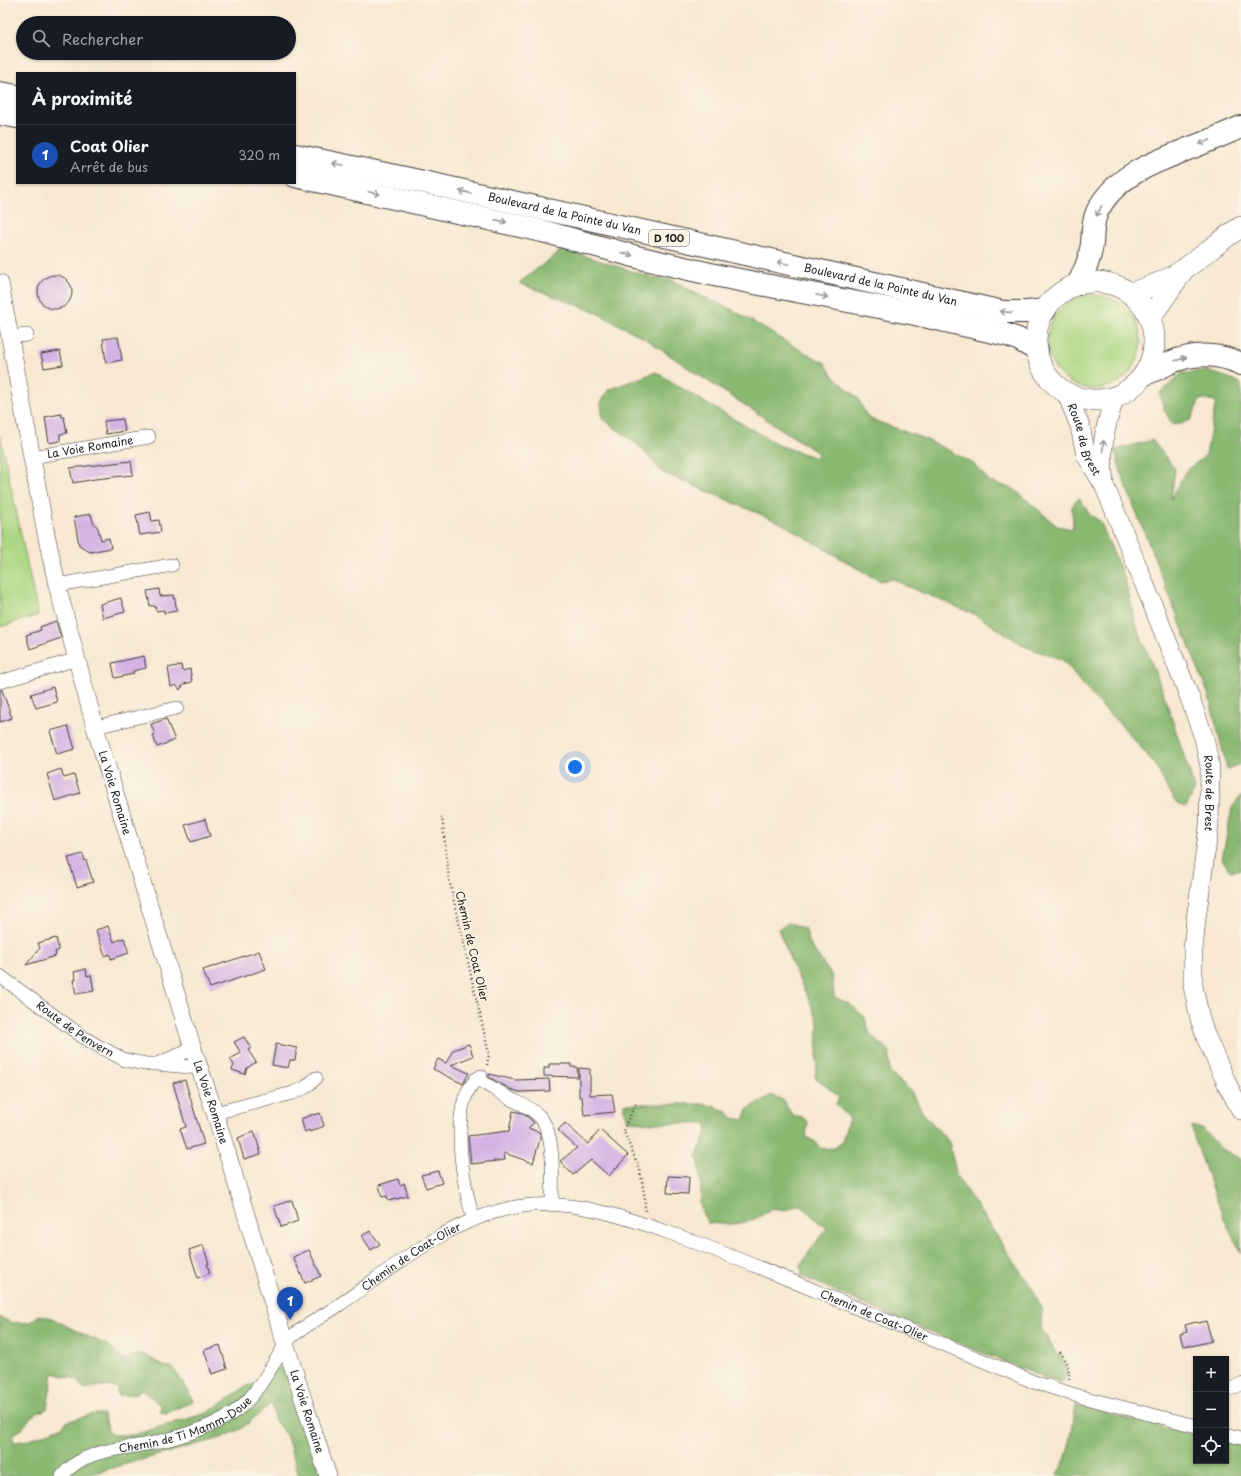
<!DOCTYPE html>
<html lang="fr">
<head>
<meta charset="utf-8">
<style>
  :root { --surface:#171b24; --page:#242831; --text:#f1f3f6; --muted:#9ea1a6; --line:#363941; --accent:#c8321e }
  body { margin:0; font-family:"Playpen Sans",sans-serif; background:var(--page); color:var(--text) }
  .controls { position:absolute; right:12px; bottom:12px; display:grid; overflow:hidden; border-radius:0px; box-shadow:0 1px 3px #0004 }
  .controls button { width:36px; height:36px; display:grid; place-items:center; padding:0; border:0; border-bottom:1px solid var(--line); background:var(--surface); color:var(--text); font:20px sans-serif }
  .you { position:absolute; left:575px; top:767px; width:14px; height:14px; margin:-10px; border:3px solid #fff; border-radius:50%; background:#1a73e8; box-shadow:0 0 0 6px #1a73e833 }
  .badge { display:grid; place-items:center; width:26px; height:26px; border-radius:50%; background:var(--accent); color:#fff; font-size:13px; font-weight:700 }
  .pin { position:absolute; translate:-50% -33px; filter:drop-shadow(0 1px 2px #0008) }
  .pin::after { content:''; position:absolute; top:21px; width:14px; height:12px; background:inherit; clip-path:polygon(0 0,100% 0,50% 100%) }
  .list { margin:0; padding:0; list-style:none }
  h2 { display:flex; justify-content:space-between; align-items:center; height:52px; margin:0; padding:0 16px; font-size:17px }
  h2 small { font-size:13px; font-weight:400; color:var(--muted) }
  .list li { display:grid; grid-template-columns:26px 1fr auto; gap:12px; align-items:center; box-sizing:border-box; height:60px; padding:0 16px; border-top:1px solid var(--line) }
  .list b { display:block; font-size:15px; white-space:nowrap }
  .list p { margin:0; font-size:13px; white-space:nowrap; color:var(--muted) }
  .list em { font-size:13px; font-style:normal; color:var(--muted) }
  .icon { flex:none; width:22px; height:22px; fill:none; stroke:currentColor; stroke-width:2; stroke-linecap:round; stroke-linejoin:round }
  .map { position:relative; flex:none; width:1241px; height:1476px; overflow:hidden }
  .search { position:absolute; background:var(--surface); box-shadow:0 1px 3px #0004; left:16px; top:16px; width:280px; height:44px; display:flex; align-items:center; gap:10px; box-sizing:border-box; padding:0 14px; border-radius:22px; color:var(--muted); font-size:15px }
  .panel { position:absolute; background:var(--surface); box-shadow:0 1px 3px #0004; left:16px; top:72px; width:280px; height:112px; border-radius:0px }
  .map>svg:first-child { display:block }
  .green { fill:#acd783; stroke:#647a50 }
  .forest { fill:#89b871; stroke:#526a46 }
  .building { fill:#d4b3e4 }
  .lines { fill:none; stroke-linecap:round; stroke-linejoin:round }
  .minor-casing { stroke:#3d3b37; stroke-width:14 }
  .tertiary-casing { stroke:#3d3b37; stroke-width:18 }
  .secondary-casing { stroke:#3d3b37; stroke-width:20 }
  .primary-casing { stroke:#3d3b37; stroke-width:22 }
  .trunk-casing { stroke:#3d3b37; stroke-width:24 }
  .path { stroke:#3d3b37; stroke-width:2.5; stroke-dasharray:1 3; stroke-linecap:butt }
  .minor { stroke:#fff; stroke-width:13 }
  .tertiary { stroke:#fff; stroke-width:17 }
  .secondary { stroke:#fff; stroke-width:19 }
  .primary { stroke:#fff; stroke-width:21 }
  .trunk { stroke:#fff; stroke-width:22 }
  .oneway { stroke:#999 }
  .labels { text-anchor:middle; stroke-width:3.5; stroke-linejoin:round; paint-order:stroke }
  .shield { fill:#fcf5e5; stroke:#5f5d58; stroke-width:1 }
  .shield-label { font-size:10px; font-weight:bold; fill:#1c1c1c }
  .street-label { font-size:11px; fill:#1c1c1c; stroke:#fcf5e5 }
</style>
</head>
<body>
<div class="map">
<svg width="1241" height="1476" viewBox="0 0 1241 1476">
  <rect width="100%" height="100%" fill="#fcf5e5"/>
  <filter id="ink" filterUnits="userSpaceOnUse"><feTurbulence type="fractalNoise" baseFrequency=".025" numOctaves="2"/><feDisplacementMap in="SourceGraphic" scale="8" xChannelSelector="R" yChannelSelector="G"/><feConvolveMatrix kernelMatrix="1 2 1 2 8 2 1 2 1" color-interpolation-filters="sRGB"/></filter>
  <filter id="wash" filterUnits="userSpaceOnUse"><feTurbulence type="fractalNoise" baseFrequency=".012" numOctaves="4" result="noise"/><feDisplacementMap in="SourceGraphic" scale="16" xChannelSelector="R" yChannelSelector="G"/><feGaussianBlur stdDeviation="0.9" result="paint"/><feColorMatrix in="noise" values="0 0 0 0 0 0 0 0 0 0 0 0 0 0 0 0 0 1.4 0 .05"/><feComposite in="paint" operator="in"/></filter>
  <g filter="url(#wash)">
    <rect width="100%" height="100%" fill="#f8e8d2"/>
    <path class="green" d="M1047 342a47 47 0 1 1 94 0a47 47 0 1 1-94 0Z
      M0 435 38 615 0 627Z"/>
    <path class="forest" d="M563 249 654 278 672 280 699 295 733 310 793 346 825 363 833 376 857 397 868 418 927 440 950 451 974 464 990 482 1014 489 1057 526 1073 529 1072 506 1079 498 1090 515 1100 521 1125 580 1137 627 1162 689 1195 789 1186 807 1177 804 1168 791 1155 764 1123 727 1099 704 1063 660 1026 647 976 615 904 585 894 579 879 581 781 523 662 472 638 445 602 418 601 403 608 390 656 372 709 405 781 446 816 458 818 453 694 372 646 339 593 311 519 283Z
      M1208 371 1232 379 1241 384V764L1227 769 1209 696 1122 476 1115 450 1152 440 1175 469 1171 499 1185 472 1206 455 1216 401 1200 399 1191 420 1173 425 1164 410 1160 393 1182 373Z
      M1241 795V870L1230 871 1222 859 1232 808Z
      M788 922 805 929 811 946 832 976 834 997 850 1004 865 1018 870 1034 890 1052 889 1072 911 1091 923 1113 949 1142 957 1177 1034 1291 1042 1311 1041 1328 1055 1351 1062 1357 1068 1372 1063 1381 1054 1382 877 1310 802 1276 801 1265 810 1251 827 1228C816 1221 809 1212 800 1204L785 1211 772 1208C768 1211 763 1215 759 1217 743 1225 725 1225 708 1223L702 1213 700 1203 701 1188 699 1164 697 1155 707 1132V1123H654L629 1121 624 1110V1104H706L727 1111 732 1118 744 1120 748 1109 772 1095 783 1100 792 1115 801 1117 808 1122 806 1137 814 1141 821 1149 835 1148 842 1142 849 1118 836 1104 839 1097 815 1077 817 1062 818 1022 812 1006 795 971 778 929Z
      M1192 1126 1204 1130 1220 1148 1241 1159V1253L1222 1214 1194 1137Z
      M39 1315 52 1318 70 1328 111 1347 124 1360 141 1353 163 1366 172 1367 188 1390 193 1401 167 1413 160 1412 161 1406 142 1389C134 1395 127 1396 118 1395L116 1387 102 1386 83 1389 77 1379 53 1373 47 1409 37 1413 30 1418 21 1430 12 1435 14 1442 30 1440 61 1427 66 1422 93 1414H103L107 1428 112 1435H133L207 1413 247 1386 265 1381 280 1366 289 1369 322 1476H299L287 1437 274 1419 272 1403 241 1429 221 1438 83 1476H0V1317L12 1323 31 1322Z
      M1076 1405 1104 1413 1196 1435V1461H1226V1442L1238 1443 1241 1440V1476H1057C1070 1455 1072 1429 1076 1405Z"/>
    <g id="blocks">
      <path class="building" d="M38 292a17 17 0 1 1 34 0a17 17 0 1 1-34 0Z
        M118 337 122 360 106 363 103 339Z
        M60 351 63 365 44 368 41 354Z
        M61 414 62 417H64L67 433 60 434V441L49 443 45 417Z
        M123 419 125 431 106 434 104 421Z
        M131 461 133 475 95 479 73 483 70 468Z
        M150 512 152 521 159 520 161 532 140 535 136 515Z
        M91 514 93 522 98 528 101 540 109 538 111 548 90 552 79 545 74 517Z
        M159 589 160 596 174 595 177 611 164 613V610L156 611 155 606H150L147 591Z
        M121 598 125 612 103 618 100 604Z
        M56 621 61 638 30 649 26 635 41 630 40 627Z
        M144 656 146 668 133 671V674L115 678 112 663Z
        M181 665 182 671 190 669 192 682 184 684 180 690 176 685 171 687 168 668Z
        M53 687 57 702 36 708 31 694Z
        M0 690H2L12 718 0 722Z
        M166 719 175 740 157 747 153 735H155L151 724Z
        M68 726 75 749 57 754 50 731Z
        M61 769 64 778 74 775 80 793 55 801 47 774Z
        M205 819 210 836 191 842 185 825Z
        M83 854 85 861 86 860 93 882 77 887 68 858Z
        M108 926 114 942 124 938 129 953 111 959 110 954 105 956 96 930Z
        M56 938 59 950 55 952 56 956 26 965 40 948 38 943Z
        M259 951 266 969 210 988 203 970Z
        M86 969 87 976 91 975 94 991 76 994 73 980H76L74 972Z
        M244 1037 251 1048 248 1050 256 1062 247 1068 245 1074 232 1070 234 1065 230 1059 241 1053 234 1042Z
        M276 1044 297 1048 295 1060H290L288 1068 272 1065Z
        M469 1044 473 1056 451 1065 469 1073 463 1084 433 1069 438 1059 446 1063 453 1050Z
        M549 1064H571V1067H577L578 1077 544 1076V1068H549Z
        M579 1068 590 1069V1095L612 1094 615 1112 584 1115 582 1097H579Z
        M489 1074 515 1080 549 1079 550 1091 519 1092 510 1089 489 1077Z
        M185 1080 204 1144 187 1149 180 1129 186 1127 173 1083Z
        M513 1111 522 1113 529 1118 534 1123 528 1128 539 1132 541 1136 533 1163 504 1153 505 1160 471 1164 468 1136 509 1131Z
        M320 1113 324 1126 310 1132 309 1130 305 1132 301 1119 314 1114 315 1115Z
        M565 1123 588 1144 600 1130 628 1155 609 1176 591 1160 573 1175 560 1161 577 1148 558 1130Z
        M254 1131 261 1154 244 1159 238 1138Z
        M438 1171 442 1183 426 1188 421 1175Z
        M668 1176 689 1177 688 1194 667 1193Z
        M398 1179 400 1185 404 1183 408 1196 388 1201 387 1196 382 1197 379 1185Z
        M292 1200 298 1221 281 1227 274 1206Z
        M370 1231 380 1244 371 1250 362 1236Z
        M203 1245 209 1264H207L210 1273 198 1278 189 1250Z
        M309 1250 321 1276 305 1283 293 1257Z
        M1206 1321 1212 1341 1191 1346 1190 1345 1183 1346 1180 1334 1187 1332 1185 1325 1196 1322 1198 1323Z
        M220 1345 227 1369 212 1374 204 1350Z"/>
    </g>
  </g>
  <g filter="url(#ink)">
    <use href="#blocks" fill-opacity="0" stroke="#3d3b37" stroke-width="1"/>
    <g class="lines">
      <defs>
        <g id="minor">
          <path d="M11 337 27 335"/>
          <path id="s1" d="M32 457 149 437"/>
          <path d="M57 585 172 565"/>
          <path d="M0 682 77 659"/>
          <path d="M95 727 177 708"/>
          <path id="s2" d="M0 976 83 1037 100 1047 125 1060 146 1064H157L200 1068"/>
          <path d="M159 1063 193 1049"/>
          <path d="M476 1079C488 1085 499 1092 511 1099 521 1104 532 1108 540 1117 556 1135 552 1181 552 1204"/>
          <path d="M215 1113 293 1093 306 1087 316 1078"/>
          <path d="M474 1220C463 1187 446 1098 481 1076"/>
          <path d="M1226 1391 1241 1384"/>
          <path d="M1226 1434 1241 1438"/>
          <path id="s3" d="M62 1476C85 1447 125 1450 157 1442 184 1436 209 1428 231 1414 251 1402 264 1379 276 1360 281 1352 285 1344 291 1337 306 1325 323 1316 339 1305 393 1268 449 1219 516 1207 567 1198 619 1215 667 1232 713 1248 758 1267 804 1286 880 1318 957 1350 1034 1382L1078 1396 1196 1426"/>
        </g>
        <g id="tertiary">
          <path id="s4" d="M0 283 45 529 57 585 95 727 193 1049 215 1113 285 1343 328 1476"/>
        </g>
        <g id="secondary">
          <path id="s5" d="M1066 392 1080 426 1086 455 1104 485 1117 516 1190 698 1204 738 1210 767 1209 826 1196 919 1193 950V986L1200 1019 1206 1037 1228 1086 1241 1110"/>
          <path d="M1104 482C1100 448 1104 429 1115 397"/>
        </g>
        <path id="primary" d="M1036 341a59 59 0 1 1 118 0a59 59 0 1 1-118 0Z
          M1130 293C1148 288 1169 280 1184 269 1204 256 1221 239 1241 227
          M1150 318 1182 272"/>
        <g id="trunk">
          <path d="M0 93 17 96"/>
          <path d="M0 114 17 117"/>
          <path id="s6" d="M295 155 424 182 1003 312H1027L1045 310"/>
          <path d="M295 176 542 231 641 258 719 276 915 314 1007 335 1018 339 1037 350"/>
          <path d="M1078 284C1085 271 1090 259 1092 244 1093 232 1092 223 1097 212 1115 174 1158 161 1193 147 1209 141 1225 134 1241 127"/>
          <path d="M1145 374C1156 370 1166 364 1177 360 1198 353 1221 354 1241 364"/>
        </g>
      </defs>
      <use href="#minor" class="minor-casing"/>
      <use href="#tertiary" class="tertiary-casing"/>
      <use href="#secondary" class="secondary-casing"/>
      <use href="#primary" class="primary-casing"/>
      <use href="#trunk" class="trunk-casing"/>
      <path class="path" d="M442 817 449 879 489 1054 487 1065
        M636 1104 625 1126 624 1132 640 1170 645 1199V1211
        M1060 1352C1066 1361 1070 1369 1069 1380"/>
      <use href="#minor" class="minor"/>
      <use href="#tertiary" class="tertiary"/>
      <use href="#secondary" class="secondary"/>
      <use href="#primary" class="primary"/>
      <use href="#trunk" class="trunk"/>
    </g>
    <defs><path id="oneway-shaft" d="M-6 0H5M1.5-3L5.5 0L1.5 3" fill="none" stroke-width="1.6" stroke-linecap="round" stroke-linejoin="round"/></defs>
    <g class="oneway">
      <use href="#oneway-shaft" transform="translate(1205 142) rotate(158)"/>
      <use href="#oneway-shaft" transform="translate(338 164) rotate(-168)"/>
      <use href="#oneway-shaft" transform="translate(465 192) rotate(-167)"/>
      <use href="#oneway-shaft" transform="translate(374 193) rotate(12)"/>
      <use href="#oneway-shaft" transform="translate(1099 211) rotate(117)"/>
      <use href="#oneway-shaft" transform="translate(501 221) rotate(13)"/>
      <use href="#oneway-shaft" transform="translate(627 254) rotate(15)"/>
      <use href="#oneway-shaft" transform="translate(783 263) rotate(-168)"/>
      <use href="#oneway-shaft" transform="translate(822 296) rotate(11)"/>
      <use href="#oneway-shaft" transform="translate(1006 312) rotate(-174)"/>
      <use href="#oneway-shaft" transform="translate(1181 359) rotate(-16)"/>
      <use href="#oneway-shaft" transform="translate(1103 446) rotate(-85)"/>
    </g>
  </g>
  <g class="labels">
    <rect class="shield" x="649" y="230" width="40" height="16" rx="3"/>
    <g class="shield-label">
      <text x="669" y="242">D 100</text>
    </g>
    <g class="street-label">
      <text dy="4" stroke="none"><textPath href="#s6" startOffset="276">Boulevard de la Pointe du Van</textPath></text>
      <text dy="4" stroke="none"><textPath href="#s6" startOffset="600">Boulevard de la Pointe du Van</textPath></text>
      <text dy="4" stroke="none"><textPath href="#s5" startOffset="51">Route de Brest</textPath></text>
      <text dy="4" stroke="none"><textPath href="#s1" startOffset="59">La Voie Romaine</textPath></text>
      <text dy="4" stroke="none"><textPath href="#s4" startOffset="523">La Voie Romaine</textPath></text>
      <text dy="4" stroke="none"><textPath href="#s5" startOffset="429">Route de Brest</textPath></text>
      <text transform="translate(472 946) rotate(77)" y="4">Chemin de Coat Olier</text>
      <text dy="4" stroke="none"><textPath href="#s2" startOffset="92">Route de Penvern</textPath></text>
      <text dy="4" stroke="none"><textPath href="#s4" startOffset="847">La Voie Romaine</textPath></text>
      <text dy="4" stroke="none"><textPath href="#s3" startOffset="426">Chemin de Coat-Olier</textPath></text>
      <text dy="4" stroke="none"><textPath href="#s3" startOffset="921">Chemin de Coat-Olier</textPath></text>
      <text dy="4" stroke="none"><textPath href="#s4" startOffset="1171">La Voie Romaine</textPath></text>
      <text dy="4" stroke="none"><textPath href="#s3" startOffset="136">Chemin de Ti Mamm-Doue</textPath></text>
    </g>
  </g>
</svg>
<div class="controls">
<button>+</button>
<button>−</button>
<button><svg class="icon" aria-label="locate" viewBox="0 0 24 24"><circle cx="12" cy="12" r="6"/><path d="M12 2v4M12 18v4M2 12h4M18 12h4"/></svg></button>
</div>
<div class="you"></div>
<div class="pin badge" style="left:290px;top:1320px;background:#1a4fb4">1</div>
<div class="search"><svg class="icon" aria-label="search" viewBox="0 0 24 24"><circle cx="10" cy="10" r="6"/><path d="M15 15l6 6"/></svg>Rechercher</div>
<section class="panel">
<h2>À proximité<small></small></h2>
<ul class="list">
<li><span class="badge" style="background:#1a4fb4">1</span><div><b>Coat Olier</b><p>Arrêt de bus</p></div><em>320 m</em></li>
</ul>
</section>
</div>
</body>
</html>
